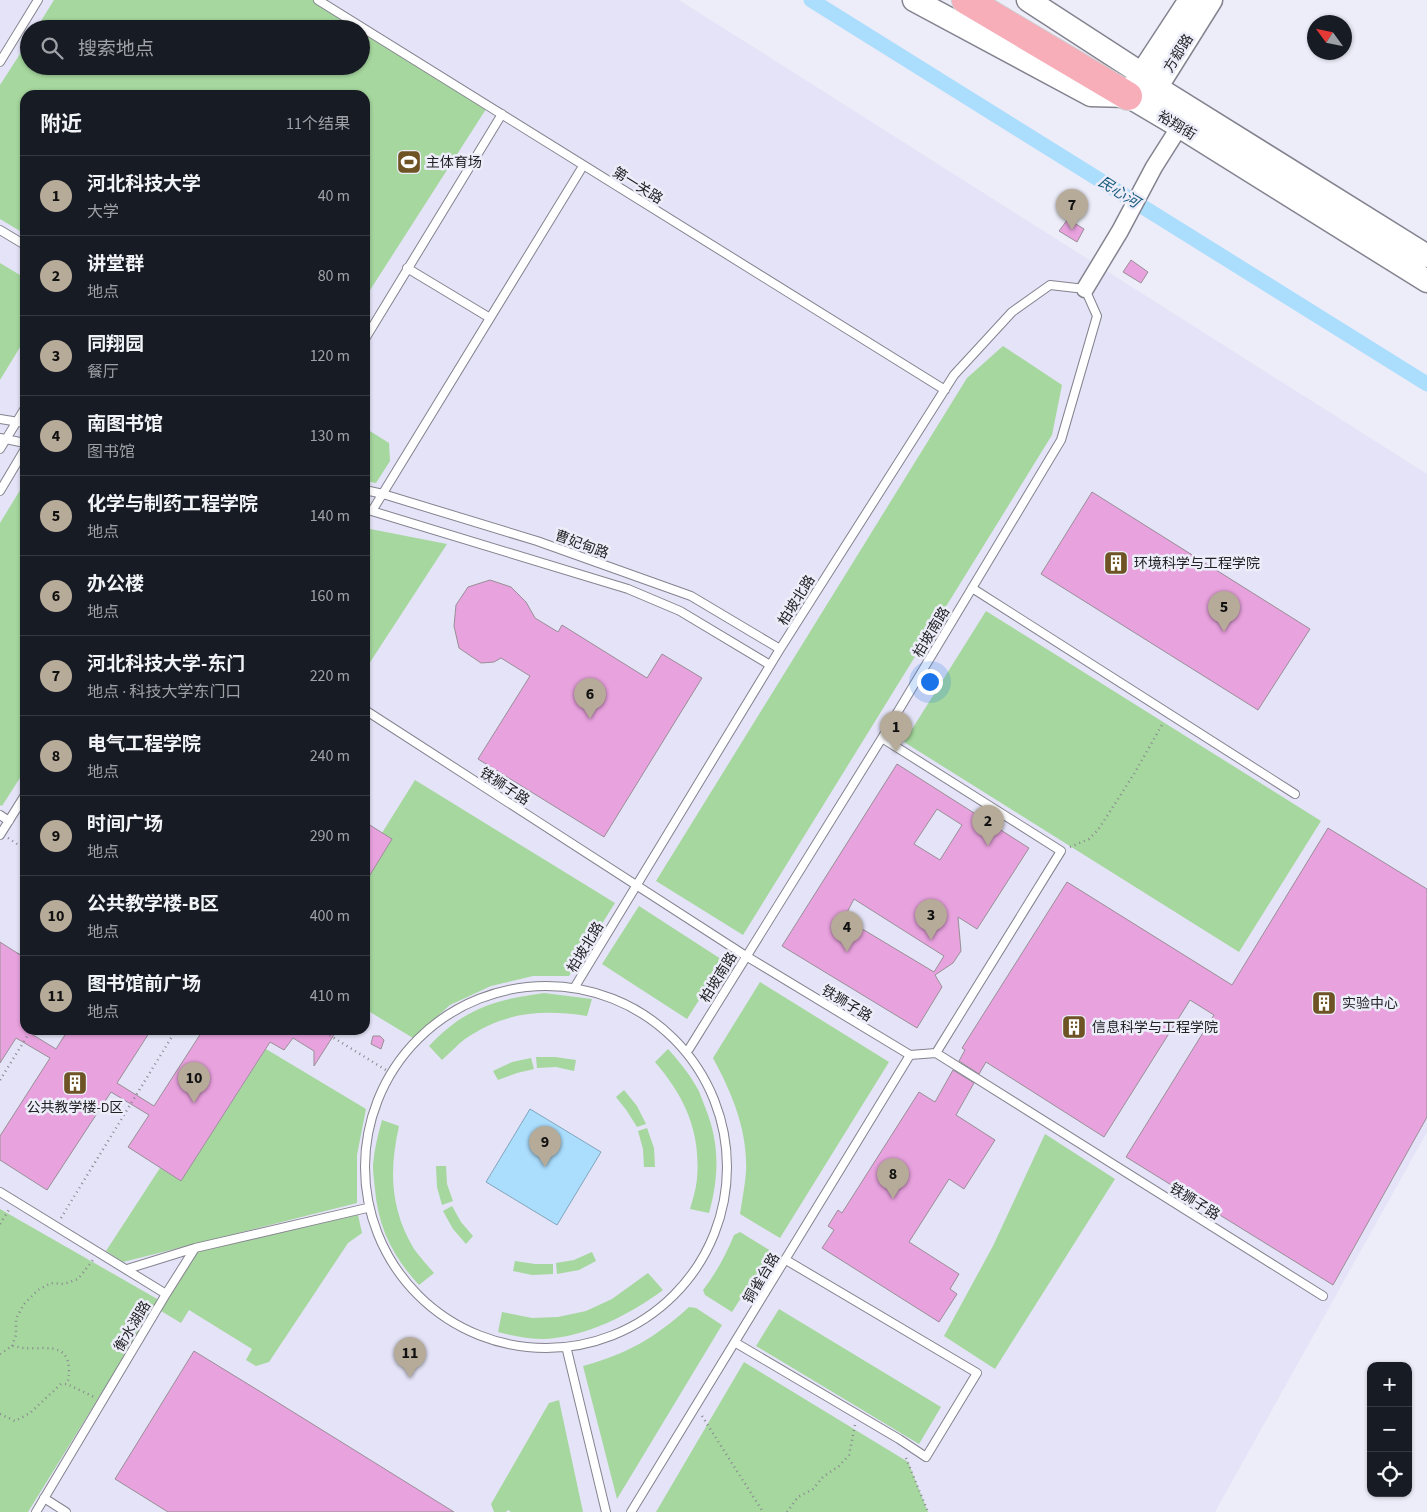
<!DOCTYPE html>
<html lang="zh">
<head>
<meta charset="utf-8">
<style>
  :root { --surface:#171b24; --page:#20242c; --text:#f1f3f6; --muted:#9ea1a6; --line:#363941; --accent:#b6ab98 }
  body { margin:0; font-family:"Source Sans 3","Noto Sans SC",sans-serif; background:var(--page); color:var(--text) }
  .controls { position:absolute; right:15px; bottom:15px; display:grid; overflow:hidden; border-radius:10px; box-shadow:0 1px 4px #0004 }
  .controls button { width:45px; height:45px; display:grid; place-items:center; padding:0; border:0; border-bottom:1px solid var(--line); background:var(--surface); color:var(--text); font:25px sans-serif }
  .compass { position:absolute; left:1307px; top:15px; width:45px; height:45px; border-radius:50%; background:var(--surface); box-shadow:0 1px 4px #0004; rotate:303deg }
  .you { position:absolute; left:929px; top:681px; width:18px; height:18px; margin:-12px; border:4px solid #fff; border-radius:50%; background:#1a73e8; box-shadow:0 0 0 8px #1a73e833 }
  .badge { display:grid; place-items:center; width:32px; height:32px; border-radius:50%; background:var(--accent); color:#111; font-size:16px; font-weight:700 }
  .pin { position:absolute; translate:-50% -41px; filter:drop-shadow(0 1px 2px #0008) }
  .pin::after { content:''; position:absolute; top:26px; width:18px; height:15px; background:inherit; clip-path:polygon(0 0,100% 0,50% 100%) }
  .list { margin:0; padding:0; list-style:none }
  h2 { display:flex; justify-content:space-between; align-items:center; height:65px; margin:0; padding:0 20px; font-size:21px }
  h2 small { font-size:16px; font-weight:400; color:var(--muted) }
  .list li { display:grid; grid-template-columns:32px 1fr auto; gap:15px; align-items:center; box-sizing:border-box; height:80px; padding:0 20px; border-top:1px solid var(--line) }
  .list b { display:block; font-size:19px; white-space:nowrap }
  .list p { margin:0; font-size:16px; white-space:nowrap; color:var(--muted) }
  .list em { font-size:16px; font-style:normal; color:var(--muted) }
  .icon { flex:none; width:28px; height:28px; fill:none; stroke:currentColor; stroke-width:2; stroke-linecap:round; stroke-linejoin:round }
  .map { position:relative; flex:none; width:1427px; height:1512px; overflow:hidden }
  .search { position:absolute; background:var(--surface); box-shadow:0 1px 4px #0004; left:20px; top:20px; width:350px; height:55px; display:flex; align-items:center; gap:12px; box-sizing:border-box; padding:0 18px; border-radius:28px; color:var(--muted); font-size:19px }
  .panel { position:absolute; background:var(--surface); box-shadow:0 1px 4px #0004; left:20px; top:90px; width:350px; height:945px; border-radius:15px }
  .map>svg:first-child { display:block }
  .built { fill:#e4e3f7; fill-rule:evenodd }
  .green { fill:#a6d79e }
  .water { fill:#abddfd; stroke:#82a5bc }
  .lines { fill:none; stroke-linecap:round; stroke-linejoin:round }
  .canal { stroke:#abddfd; stroke-width:15 }
  .building { fill:#e8a2de; stroke:#998f97; fill-rule:evenodd }
  .lane-casing { stroke:#84838f; stroke-width:10 }
  .street-casing { stroke:#84838f; stroke-width:19 }
  .secondary-casing { stroke:#84838f; stroke-width:25 }
  .highway-casing { stroke:#cececf; stroke-width:30 }
  .path { stroke:#898991; stroke-width:2.5; stroke-dasharray:1 4; stroke-linecap:butt }
  .lane { stroke:#fff; stroke-width:8 }
  .street { stroke:#fff; stroke-width:16 }
  .secondary { stroke:#fff; stroke-width:22 }
  .highway { stroke:#f7aeb9; stroke-width:28 }
  .labels { text-anchor:middle; stroke-width:5; stroke-linejoin:round; paint-order:stroke }
  .street-label { font-size:14px; fill:#222226; stroke:#ededf9 }
  .poi-label { font-size:14px; fill:#222226; stroke:#ededf9; text-anchor:start }
  .water-label { font-size:15px; font-style:italic; fill:#185b7e; stroke:#ededf9 }
</style>
</head>
<body>
<div class="map">
<svg width="1427" height="1512" viewBox="0 0 1427 1512">
  <rect width="100%" height="100%" fill="#ededf9"/>
  <path class="built" d="M0 0H679L1427 474V1132L1215 1512H0ZM29 29H361V66H29ZM25 95H365V1030H25Z"/>
  <path class="green" d="M54 0H318L488 106 365 298V95H25V234L0 219V85L29 40V66H361V29H36Z
    M0 263 25 278V339L0 380Z
    M1003 346 1062 385 1052 435 743 935 656 881 967 378Z
    M365 428 389 443 390 461 376 483 365 481Z
    M25 482V770L2 806 0 805V523Z
    M365 528 447 544 365 670Z
    M986 611 1321 821 1239 952 904 742Z
    M415 780 615 903 569 976H533L491 986 450 1005 413 1038 365 1009V883L392 839 382 833Z
    M639 906 724 961 687 1019 602 964Z
    M760 982 889 1062 780 1238 740 1214C742 1200 745 1186 746 1172 748 1131 732 1093 713 1058Z
    M544 993 592 999 587 1016C541 1009 504 1012 465 1039 457 1045 450 1053 442 1060L429 1046C465 1008 494 1000 544 993Z
    M266 1049 366 1109 357 1155V1203L123 1262 106 1251 160 1168 181 1181Z
    M668 1049C678 1060 688 1072 696 1086 700 1092 702 1100 705 1107 720 1143 719 1177 709 1213L690 1209C693 1199 696 1189 697 1179 701 1132 685 1097 655 1062Z
    M536 1057H555L576 1060 574 1071 556 1067 537 1068Z
    M531 1058 534 1069 517 1073 498 1080 493 1071 512 1062Z
    M624 1090 637 1106 646 1124 637 1127 627 1111 616 1097Z
    M382 1120 399 1126C389 1171 390 1208 414 1249 420 1257 427 1265 434 1273L419 1285C393 1257 378 1227 375 1189 374 1181 373 1173 373 1165 374 1150 378 1135 382 1120Z
    M647 1128 654 1148 655 1167H644L643 1149 638 1131Z
    M1045 1134 1115 1179 995 1369 944 1336 993 1246Z
    M436 1166H446L447 1184 453 1201 442 1205 437 1187Z
    M452 1206 461 1222 473 1236 466 1244 453 1229 443 1211Z
    M0 1209 159 1300 28 1512H0Z
    M358 1215 362 1233 348 1243 269 1362 256 1366 246 1360 252 1349 189 1310 181 1323 161 1311 196 1252Z
    M740 1232 771 1251 732 1312 705 1295 703 1290C716 1273 726 1255 734 1235Z
    M592 1252 596 1261 579 1270 557 1274 556 1263 574 1260Z
    M515 1261 535 1264H553V1274L532 1275 513 1271Z
    M648 1273 663 1290C629 1315 586 1337 544 1339 528 1339 513 1336 498 1332L502 1312 532 1318 558 1317 586 1311 612 1299Z
    M689 1307 696 1308 722 1325 617 1499 583 1366C627 1354 655 1338 689 1307Z
    M779 1309 941 1407 919 1444 756 1346Z
    M744 1362 908 1462 928 1512H656Z
    M559 1400 583 1512H511L508 1510 506 1512H494L491 1504 549 1403Z"/>
  <path class="water" d="M530 1109 601 1152 557 1225 486 1182Z"/>
  <g class="lines">
    <path class="canal" d="M811 0 1427 384"/>
  </g>
  <path class="building" d="M1068 219 1084 229 1077 242 1059 231Z
    M1131 260 1148 272 1141 283 1123 272Z
    M1092 492 1310 629 1258 710 1041 574Z
    M490 580 511 587 526 602 535 618 558 632 562 625 647 678 662 654 702 678 604 837 478 759 530 676 501 658 494 662 481 663 459 648 454 626 456 605 468 587Z
    M897 764 1029 848 977 929 958 917 961 951 953 963 935 975 942 987 917 1028 782 946ZM937 809 962 825 940 860 914 844ZM854 899 944 956 934 972 844 918Z
    M365 822 392 839 365 883Z
    M1328 828 1427 889V1117L1333 1285 1126 1157 1214 1015 1190 1000 1104 1137 986 1062 979 1074 959 1061 965 1050 962 1048 1067 882 1232 985Z
    M0 942 25 958V1030L56 1049 68 1030H151L117 1083 154 1106 203 1030H337L314 1066V1051L293 1038 284 1050 270 1042 181 1181 128 1147 149 1115 111 1092 47 1190 0 1160V1136L50 1058 16 1038 0 1063Z
    M373 1036H380L384 1040 381 1049 371 1044Z
    M953 1070 974 1083 956 1115 995 1140 964 1189 949 1179 909 1242 959 1274 950 1289 957 1294 939 1322 822 1248 834 1230 828 1226 838 1210 842 1213 919 1092 935 1102Z
    M194 1351 269 1397 454 1512H168L115 1479Z"/>
  <g class="lines">
    <defs>
      <path id="lane" d="M318 0 945 390
        M0 62 38 0
        M0 230 25 245
        M407 268 490 318
        M365 339 502 114
        M0 419 25 423
        M0 438 25 443
        M0 449 25 408
        M365 490 383 494 537 541 691 596 780 649
        M0 491 25 449
        M365 509 628 589 680 611 770 665
        M372 511 583 166
        M972 588 1295 794
        M365 710 746 956 910 1055 936 1053 1323 1296
        M882 738 1061 851 936 1053
        M0 815 9 821
        M0 835 25 795
        M576 985 780 649 954 375 1012 312 1050 285 1085 289 1097 316 1061 440 882 738 689 1049
        M365 1167a181 181 0 1 1 362 0a181 181 0 1 1-362 0Z
        M0 1192 166 1294 36 1512
        M127 1269 195 1248
        M166 1294 195 1248 367 1208
        M736 1343 899 1439 926 1457 977 1373 786 1260
        M567 1350 606 1512
        M44 1498 66 1512
        M631 1512 910 1055"/>
      <path id="street" d="M1085 289 1120 231 1154 167 1185 118"/>
      <path id="secondary" d="M914 0 1091 95 1128 96 1177 125 1427 281
        M1028 0 1142 74 1156 87 1427 256
        M1133 87 1190 0
        M1149 99 1211 0"/>
      <path id="highway" d="M966 0 1128 96"/>
    </defs>
    <use href="#lane" class="lane-casing"/>
    <use href="#street" class="street-casing"/>
    <use href="#secondary" class="secondary-casing"/>
    <use href="#highway" class="highway-casing"/>
    <path class="path" d="M8 838 25 849
      M1070 847 1089 839 1098 830 1134 774 1163 723
      M18 954 25 943
      M321 1030 394 1075
      M0 1080 31 1030
      M61 1218 176 1030
      M0 1224 10 1208
      M12 1346 16 1335V1319L24 1304 38 1290 51 1283 64 1284 78 1279 93 1260
      M0 1354 12 1346C16 1346 20 1348 24 1348 42 1350 67 1341 69 1368 69 1374 69 1378 67 1384
      M0 1414 15 1421 30 1413 61 1384H67L94 1397
      M702 1416 763 1512
      M906 1458 928 1512
      M787 1512 798 1497 813 1489 823 1477 839 1466 849 1455 855 1425"/>
    <use href="#lane" class="lane"/>
    <use href="#street" class="street"/>
    <use href="#secondary" class="secondary"/>
    <use href="#highway" class="highway"/>
  </g>
  <defs>
    <symbol id="stadium-square" viewBox="-11 -11 22 22"><rect x="-9" y="-9" width="18" height="18" rx="4" fill="#6e5325" stroke="#ededf9"/><path d="M0-5a6.5 5 0 1 0 0 10a6.5 5 0 1 0 0-10ZM-3.5-1.8h7v3.6h-7Z" fill="#fff"/></symbol>
    <symbol id="building-square" viewBox="-11 -11 22 22"><rect x="-9" y="-9" width="18" height="18" rx="4" fill="#6e5325" stroke="#ededf9"/><path d="M-4-6H4V6H1V3H-1V6H-4ZM-2.5-4.3h1.7v1.8h-1.7ZM.8-4.3h1.7v1.8H.8ZM-2.5-1h1.7V.8h-1.7ZM.8-1h1.7V.8H.8Z" fill="#fff"/></symbol>
  </defs>
  <g fill-rule="evenodd">
    <use href="#stadium-square" x="395" y="148" width="28" height="28"/>
    <use href="#building-square" x="1102" y="549" width="28" height="28"/>
    <use href="#building-square" x="1310" y="989" width="28" height="28"/>
    <use href="#building-square" x="1060" y="1013" width="28" height="28"/>
    <use href="#building-square" x="61" y="1069" width="28" height="28"/>
  </g>
  <g class="labels">
    <g class="street-label">
      <text transform="translate(1178 53) rotate(-58)" y="5">方郄路</text>
      <text transform="translate(1177 125) rotate(31)" y="5">裕翔街</text>
      <text transform="translate(638 185) rotate(32)" y="5">第一关路</text>
      <text transform="translate(582 544) rotate(20)" y="5">曹妃甸路</text>
      <text transform="translate(796 600) rotate(-58)" y="5">柏坡北路</text>
      <text transform="translate(931 632) rotate(-59)" y="5">柏坡南路</text>
      <text transform="translate(505 786) rotate(33)" y="5">铁狮子路</text>
      <text transform="translate(585 947) rotate(-59)" y="5">柏坡北路</text>
      <text transform="translate(718 977) rotate(-58)" y="5">柏坡南路</text>
      <text transform="translate(847 1003) rotate(31)" y="5">铁狮子路</text>
      <text transform="translate(1195 1201) rotate(32)" y="5">铁狮子路</text>
      <text transform="translate(761 1278) rotate(-59)" y="5">铜雀台路</text>
      <text transform="translate(132 1326) rotate(-59)" y="5">衡水湖路</text>
    </g>
    <g class="poi-label">
      <text x="426" y="167">主体育场</text>
      <text x="1134" y="568">环境科学与工程学院</text>
      <text x="1342" y="1008">实验中心</text>
      <text x="1092" y="1032">信息科学与工程学院</text>
      <text x="75" y="1112" text-anchor="middle">公共教学楼-D区</text>
    </g>
    <g class="water-label">
      <text transform="translate(1119 192) rotate(32)" y="5">民心河</text>
    </g>
  </g>
</svg>
<div class="controls">
<button>+</button>
<button>−</button>
<button><svg class="icon" aria-label="locate" viewBox="0 0 24 24"><circle cx="12" cy="12" r="6"/><path d="M12 2v4M12 18v4M2 12h4M18 12h4"/></svg></button>
</div>
<svg class="compass" viewBox="-18 -18 36 36"><path d="M0-13l5 13h-10z" fill="#e53935"/><path d="M0 13l5-13h-10z" fill="#9ea1a6"/></svg>
<div class="you"></div>
<div class="pin badge" style="left:896px;top:752px">1</div>
<div class="pin badge" style="left:988px;top:846px">2</div>
<div class="pin badge" style="left:931px;top:940px">3</div>
<div class="pin badge" style="left:847px;top:952px">4</div>
<div class="pin badge" style="left:1224px;top:632px">5</div>
<div class="pin badge" style="left:590px;top:719px">6</div>
<div class="pin badge" style="left:1072px;top:230px">7</div>
<div class="pin badge" style="left:893px;top:1199px">8</div>
<div class="pin badge" style="left:545px;top:1167px">9</div>
<div class="pin badge" style="left:194px;top:1103px">10</div>
<div class="pin badge" style="left:410px;top:1378px">11</div>
<div class="search"><svg class="icon" aria-label="search" viewBox="0 0 24 24"><circle cx="10" cy="10" r="6"/><path d="M15 15l6 6"/></svg>搜索地点</div>
<section class="panel">
<h2>附近<small>11个结果</small></h2>
<ul class="list">
<li><span class="badge">1</span><div><b>河北科技大学</b><p>大学</p></div><em>40 m</em></li>
<li><span class="badge">2</span><div><b>讲堂群</b><p>地点</p></div><em>80 m</em></li>
<li><span class="badge">3</span><div><b>同翔园</b><p>餐厅</p></div><em>120 m</em></li>
<li><span class="badge">4</span><div><b>南图书馆</b><p>图书馆</p></div><em>130 m</em></li>
<li><span class="badge">5</span><div><b>化学与制药工程学院</b><p>地点</p></div><em>140 m</em></li>
<li><span class="badge">6</span><div><b>办公楼</b><p>地点</p></div><em>160 m</em></li>
<li><span class="badge">7</span><div><b>河北科技大学-东门</b><p>地点 · 科技大学东门口</p></div><em>220 m</em></li>
<li><span class="badge">8</span><div><b>电气工程学院</b><p>地点</p></div><em>240 m</em></li>
<li><span class="badge">9</span><div><b>时间广场</b><p>地点</p></div><em>290 m</em></li>
<li><span class="badge">10</span><div><b>公共教学楼-B区</b><p>地点</p></div><em>400 m</em></li>
<li><span class="badge">11</span><div><b>图书馆前广场</b><p>地点</p></div><em>410 m</em></li>
</ul>
</section>
</div>
</body>
</html>
